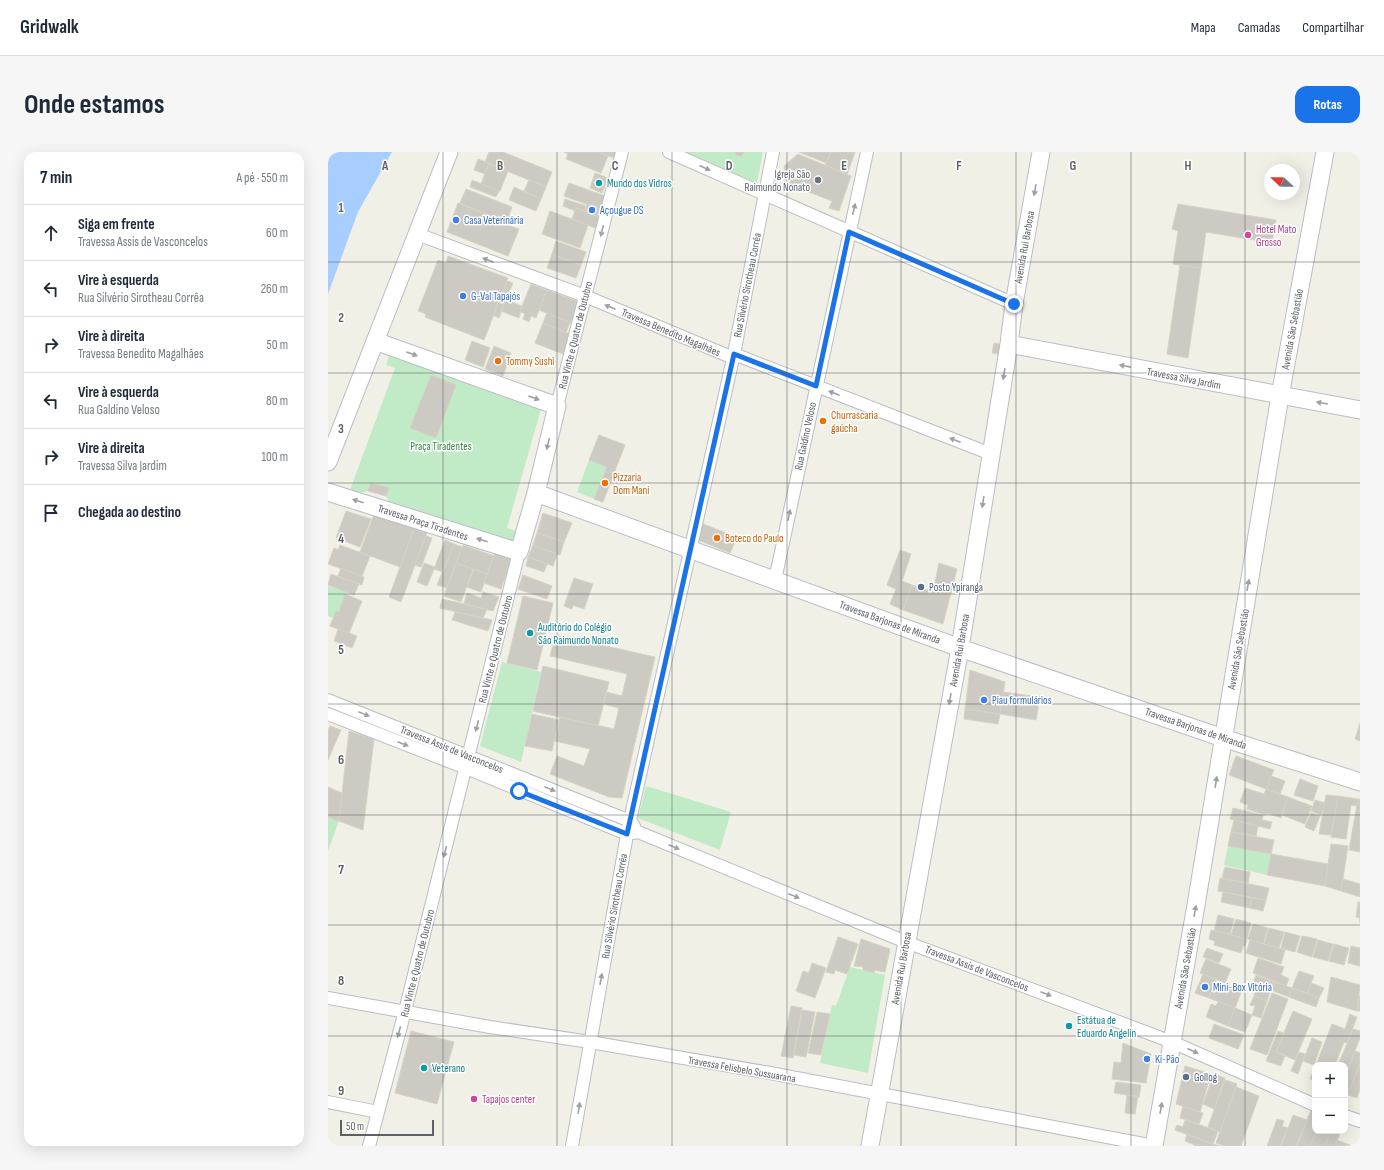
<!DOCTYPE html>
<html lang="pt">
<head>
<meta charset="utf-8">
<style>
  :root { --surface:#fff; --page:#f6f6f7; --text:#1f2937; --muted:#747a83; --line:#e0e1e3; --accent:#1a73e8 }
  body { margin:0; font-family:"Sofia Sans Condensed",sans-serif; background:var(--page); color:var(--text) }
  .controls { position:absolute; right:12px; bottom:12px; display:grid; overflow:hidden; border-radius:8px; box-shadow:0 4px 16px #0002 }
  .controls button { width:36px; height:36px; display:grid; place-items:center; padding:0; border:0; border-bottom:1px solid var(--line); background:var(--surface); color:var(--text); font:20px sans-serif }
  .compass { position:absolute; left:936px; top:12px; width:36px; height:36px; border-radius:50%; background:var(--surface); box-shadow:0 4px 16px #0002; rotate:292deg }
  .scale { position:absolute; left:12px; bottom:10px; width:94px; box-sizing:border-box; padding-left:4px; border:2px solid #5d6067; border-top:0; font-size:11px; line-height:14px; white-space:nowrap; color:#5d6067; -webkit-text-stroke:3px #fff; paint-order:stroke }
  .stop { position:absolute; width:12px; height:12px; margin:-9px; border:3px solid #1a73e8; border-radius:50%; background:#fff }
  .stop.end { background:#1a73e8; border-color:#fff; box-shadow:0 1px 4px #0008 }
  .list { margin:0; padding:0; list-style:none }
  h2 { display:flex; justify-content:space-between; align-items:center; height:52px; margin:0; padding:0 16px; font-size:17px }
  h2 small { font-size:13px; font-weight:400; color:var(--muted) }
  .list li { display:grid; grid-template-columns:26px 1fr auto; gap:12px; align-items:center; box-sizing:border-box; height:56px; padding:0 16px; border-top:1px solid var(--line) }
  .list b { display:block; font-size:15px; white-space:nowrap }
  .list p { margin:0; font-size:13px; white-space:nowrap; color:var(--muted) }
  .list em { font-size:13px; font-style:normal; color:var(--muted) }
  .icon { flex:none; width:22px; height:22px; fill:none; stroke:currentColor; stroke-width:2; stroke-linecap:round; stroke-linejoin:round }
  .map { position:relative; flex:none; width:1032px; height:994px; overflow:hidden; border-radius:12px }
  header { display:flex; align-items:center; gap:24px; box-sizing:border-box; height:56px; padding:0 20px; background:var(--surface); border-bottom:1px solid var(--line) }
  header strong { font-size:19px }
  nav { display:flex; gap:22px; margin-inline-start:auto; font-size:14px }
  .intro { display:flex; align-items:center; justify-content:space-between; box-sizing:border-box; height:96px; padding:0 24px }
  h1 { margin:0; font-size:28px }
  .button { padding:10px 18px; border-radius:12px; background:var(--accent); color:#fff; font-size:14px; font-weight:700 }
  main { display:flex; gap:24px; padding:0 24px }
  aside { flex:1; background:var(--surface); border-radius:12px; box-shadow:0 4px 16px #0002 }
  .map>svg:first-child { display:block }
  .green { fill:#c1eac6 }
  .water { fill:#a7ceff }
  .building { fill:#cccac3; stroke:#d6d3c3 }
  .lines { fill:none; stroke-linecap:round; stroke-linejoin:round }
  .street-casing { stroke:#babdc2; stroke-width:14 }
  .secondary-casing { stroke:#bbbdc4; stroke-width:19 }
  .street { stroke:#fff; stroke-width:12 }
  .secondary { stroke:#fff; stroke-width:17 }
  .oneway { fill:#9ea0a4 }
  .route { stroke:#1a73e8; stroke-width:5 }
  .grid { fill:none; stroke:#5d6067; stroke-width:1; stroke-opacity:0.55 }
  .worship-dot { fill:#6b7280; stroke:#fff; stroke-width:1.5 }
  .culture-dot { fill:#0f9aa8; stroke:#fff; stroke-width:1.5 }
  .shop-dot { fill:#3f7fe0; stroke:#fff; stroke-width:1.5 }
  .hotel-dot { fill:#d1479c; stroke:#fff; stroke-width:1.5 }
  .food-dot { fill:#e8710a; stroke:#fff; stroke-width:1.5 }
  .service-dot { fill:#5c6f8a; stroke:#fff; stroke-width:1.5 }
  .labels { text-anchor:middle; stroke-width:3; stroke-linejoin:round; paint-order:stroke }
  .worship-label { font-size:11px; fill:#5b616d; stroke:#fff; text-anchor:end }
  .culture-label { font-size:11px; fill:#0d838f; stroke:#fff; text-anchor:start }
  .shop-label { font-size:11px; fill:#366cbe; stroke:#fff; text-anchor:start }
  .hotel-label { font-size:11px; fill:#b23c85; stroke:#fff; text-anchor:start }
  .street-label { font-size:11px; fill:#5d6067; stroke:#fff }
  .food-label { font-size:11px; fill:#c56008; stroke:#fff; text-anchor:start }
  .park-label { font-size:11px; fill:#2f853d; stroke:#fff }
  .service-label { font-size:11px; fill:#4e5e75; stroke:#fff; text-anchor:start }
  .grid-label { font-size:13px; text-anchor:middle; font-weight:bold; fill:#5d6067; stroke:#fff; stroke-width:3; stroke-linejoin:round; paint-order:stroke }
</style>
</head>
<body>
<header>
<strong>Gridwalk</strong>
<nav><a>Mapa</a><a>Camadas</a><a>Compartilhar</a></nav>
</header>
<div class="intro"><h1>Onde estamos</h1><a class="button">Rotas</a></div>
<main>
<aside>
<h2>7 min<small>A pé · 550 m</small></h2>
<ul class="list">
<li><svg class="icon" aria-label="ahead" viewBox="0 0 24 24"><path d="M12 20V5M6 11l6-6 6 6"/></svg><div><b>Siga em frente</b><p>Travessa Assis de Vasconcelos</p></div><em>60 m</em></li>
<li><svg class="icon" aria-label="left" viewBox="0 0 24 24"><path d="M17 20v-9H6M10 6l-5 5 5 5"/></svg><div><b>Vire à esquerda</b><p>Rua Silvério Sirotheau Corrêa</p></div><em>260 m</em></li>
<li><svg class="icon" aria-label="right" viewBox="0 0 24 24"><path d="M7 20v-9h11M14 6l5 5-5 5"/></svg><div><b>Vire à direita</b><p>Travessa Benedito Magalhães</p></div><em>50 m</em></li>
<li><svg class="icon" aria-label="left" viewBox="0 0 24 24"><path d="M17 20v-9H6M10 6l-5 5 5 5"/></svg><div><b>Vire à esquerda</b><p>Rua Galdino Veloso</p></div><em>80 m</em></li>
<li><svg class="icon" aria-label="right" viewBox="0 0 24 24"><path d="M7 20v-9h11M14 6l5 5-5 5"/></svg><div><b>Vire à direita</b><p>Travessa Silva Jardim</p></div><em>100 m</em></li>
<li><svg class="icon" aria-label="arrive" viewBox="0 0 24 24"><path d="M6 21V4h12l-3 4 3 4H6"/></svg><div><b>Chegada ao destino</b></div></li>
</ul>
</aside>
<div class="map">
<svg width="1032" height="994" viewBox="0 0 1032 994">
  <rect width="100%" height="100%" fill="#f1f0e6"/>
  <path class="green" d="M357 0H435L429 31Z
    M62 200 213 257 179 376 188 379 185 390 61 350 58 344 40 339 30 341 22 338 67 216 58 213Z
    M261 308 279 315 266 347 249 340Z
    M0 434 18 440 11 460 5 466 0 464Z
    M174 510 213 520 193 610 152 594Z
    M318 634 403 660 392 698 310 666Z
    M0 665 11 669 0 699Z
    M900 694 943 702 939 723 896 713Z
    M522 815 557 823 540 921 492 911 504 853 508 854Z"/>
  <path class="water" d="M0 0H64L30 60 0 142Z"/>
  <path class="building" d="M161 0H175L224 20 218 35 157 10Z
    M236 0H270L280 4 273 21 238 7 240 2Z
    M270 0H288L286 6Z
    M407 0H416L414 4H411L408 3Z
    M471 0H503L498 11Z
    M503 0H527L519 23 497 13Z
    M470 2 523 24 511 59 501 56 504 49 458 31 456 14Z
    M150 7 161 11 157 22 146 18Z
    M161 11 180 19 172 39 153 32Z
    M267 21 280 26 274 41 262 36Z
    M144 28 171 39 168 45 142 35Z
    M201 28 218 35 213 47 196 39Z
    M241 31 277 44 272 57 236 44Z
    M186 35 213 47 208 59 181 48Z
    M138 37 184 55 181 63 184 67 182 72 132 51Z
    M237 47 258 54 256 59 248 56 247 59 235 54Z
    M130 51 178 70 177 72 191 77 180 104 119 80Z
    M259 52 272 57 270 64 256 59Z
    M850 52 948 68 944 91 878 80 873 116 845 112 850 79 844 77Z
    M248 56 271 65 267 76 244 67Z
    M222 59 260 73 252 96 214 82Z
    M228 89 258 100 253 113 224 102Z
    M224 102 253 113 248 126 219 116Z
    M120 104 180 126 156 188 97 165 98 162 90 159 110 108 118 111Z
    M852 113 873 116 860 206 839 202Z
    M179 129 185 131 171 166 165 163Z
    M203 132 219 138 208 166 203 164 201 170 195 167 197 162 192 159Z
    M219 138 251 150 243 171 211 158Z
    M178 148 194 154 191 166 173 159Z
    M219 161 242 170 238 181 215 171Z
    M215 171 243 182 235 202 207 191Z
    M144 189 162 196 155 215 137 208Z
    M666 191 672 192 670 202 664 201Z
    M166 194 183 201 175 224 157 217Z
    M103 223 128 233 108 286 82 276Z
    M271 283 297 293 275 350 266 347 279 315 261 308Z
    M43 331 61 336 58 344 40 339Z
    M18 359 43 367 32 395 8 386Z
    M215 361 244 371 236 390 209 381Z
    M46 362 86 377 72 415 32 400Z
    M375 372 409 385 402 401 370 388Z
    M86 377 99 381 73 450 61 445Z
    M209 381 236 390 232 403 205 393Z
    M98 384 104 386 93 415 87 413Z
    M117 388 126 392 115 420 106 417Z
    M126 392 134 395 119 436 109 433Z
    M12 393 42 404 34 424 0 412 6 396 10 398Z
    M135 393 166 404 159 422 128 411Z
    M205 393 229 402 225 414 200 405Z
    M572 398 583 402 574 429 584 433 575 458 562 452 568 437 559 433Z
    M167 401 184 406 173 437 156 431Z
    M200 405 219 412 216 420 198 414Z
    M96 411 107 415 99 434 89 430Z
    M128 411 145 417 133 450 116 444Z
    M611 411 629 417 615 472 575 458 584 433 605 440Z
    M13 416 36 425 34 433 10 424Z
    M146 417 159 422 153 440 139 435Z
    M3 422 31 432 26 443 0 433Z
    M195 423 224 434 219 447 190 437Z
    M246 426 265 432 256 457 245 453 244 457 236 454Z
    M155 440 171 445 165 459 136 452 139 441 153 446Z
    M17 442 34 449 21 481 2 474 8 459 11 460Z
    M195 444 225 451 209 518 179 511Z
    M114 447 136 452 159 457 155 466 112 456Z
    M127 460 164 468 160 479 124 468Z
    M10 477 29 484 24 496 6 489Z
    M228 483 327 505 294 646 281 645 222 622 229 604 256 614 262 597 227 589 232 565 286 577 291 556 275 552 278 540 294 544 299 522 222 504Z
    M215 514 281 530 270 574 205 559Z
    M642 518 677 530 672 562 637 557Z
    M675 540 712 545 708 568 672 562Z
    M637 557 672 562 670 572 636 567Z
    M204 562 231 568 224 599 197 594Z
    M1032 571V589L1027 587Z
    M2 574 13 578 0 608V578Z
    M21 579 46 587 35 678 11 669Z
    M908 604 946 618 938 637 901 623Z
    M943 624 957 629 952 642 938 637Z
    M972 627 990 634 985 649 966 643Z
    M0 635 14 641 11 669 0 665Z
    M917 636 936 642 938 637 960 645 953 666 938 661V663L919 657 920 653 912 650Z
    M998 643 1010 644 1003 683 991 682Z
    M1010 644 1030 647 1029 654 1023 653 1018 687 1003 685Z
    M960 645 984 654 977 672 954 663Z
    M1030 647H1032V700L1021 698Z
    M987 648 997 651 993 663 983 659Z
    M905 656 935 663 934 668 944 670 942 677 902 667Z
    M983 661 992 664 986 679 977 675Z
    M906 668 930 674 928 684 903 680Z
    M903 680 946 688 943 702 900 694Z
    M1003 692 1020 694 1013 739 997 734Z
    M943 702 1000 712 997 734 939 723Z
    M897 715 922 720 920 731 894 726Z
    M892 726 941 736 938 748 890 739Z
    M1015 727 1032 732V745L1013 739Z
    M895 740 924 746 922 756 893 750Z
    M924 746 938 748 935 759 922 756Z
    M1030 750H1032V771V766L1028 765Z
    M890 763 906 767 902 782 886 779Z
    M908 767 923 771 919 787 903 783Z
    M925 772 940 776 935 792 920 787Z
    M941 776 956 780 951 796 936 792Z
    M883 778 919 787 917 794H915L913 801 886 793 887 789 881 787Z
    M957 780 972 784 967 800 953 796Z
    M974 784 989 787 984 805 969 800Z
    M510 785 530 792 519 822 507 818 506 822 498 820Z
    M533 787 562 797 557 820 547 818 546 821 535 818V815L526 814Z
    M922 788 957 798 953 812 918 801Z
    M990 788 1005 792 1000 809 985 805Z
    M1006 792 1021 796 1016 813 1001 809Z
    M1023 794 1032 796V814L1020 811Z
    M879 796 895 802 891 811 875 805Z
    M930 806 956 815 953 823 961 827 958 834 925 821Z
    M878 807 903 817 897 831 872 821Z
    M484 811 498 816 487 846 468 839 475 819 481 821Z
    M971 819 986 824 979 841 964 836Z
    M875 822 888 828 881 846 867 841Z
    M928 823 946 830 939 849 926 844 928 836 924 834Z
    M1003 825 1032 833 1029 859 999 850Z
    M887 830 913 840 907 856 881 846Z
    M946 830 964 836 961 845 943 838Z
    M983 831 996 836 991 846 979 841Z
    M964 836 991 846 988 855 961 845Z
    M944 841 960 847 939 903 922 897Z
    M926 844 939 849 933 866 924 863 927 854 922 853Z
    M1031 844H1032V859H1029Z
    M890 850 907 856 900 874 878 865 883 852 888 854Z
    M463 854 474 856 465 906 453 904Z
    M907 856 924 863 917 880 900 874Z
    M474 858 487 860 478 905 466 903Z
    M965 859 984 867 967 908 948 900Z
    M489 860 502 862 493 903 480 901Z
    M1022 862 1029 865 1019 891 1016 890 1007 913H988L1004 872 1017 877Z
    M886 872 916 883 910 897 881 886Z
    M1025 877 1032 879V886L1020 917 1017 916V913H1010Z
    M83 879 126 890 109 952 67 941Z
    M950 879 956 881 948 900 957 903 953 914 938 909Z
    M984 886 994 890 986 913 975 909Z
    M795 891 823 902 818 931 784 927 786 910 793 911Z
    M1027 899 1032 901V912L1020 943 1017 942V925Z
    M971 900 977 902 970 922 963 919Z
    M1032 912V937L1029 946 1020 943Z
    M857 914 883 922 872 960 848 952Z
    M987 915V929L982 927Z
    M886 922 897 926 886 957 875 952Z
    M897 928 909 932 892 980 880 975Z
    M788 930 813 933 811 945 786 941Z
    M908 935 931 944 913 994H896L888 991Z
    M799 943 810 944 807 962 797 961Z
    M855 954 875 961 871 972 852 966Z
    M983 958 987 960V979H988L982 994H969Z
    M965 963 979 968 968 994H953Z
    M949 967 956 969 954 974 960 976 952 994H939Z
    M857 968 890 979 885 992 847 978 849 973 855 975Z
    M988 979H1003L997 994H982Z
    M1003 979H1013L1007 994H997Z
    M859 982 885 992 892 994H866L867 993 857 989Z
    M1009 988 1022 993 1007 994Z"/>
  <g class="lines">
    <defs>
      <path id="street" d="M341 0 686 152
        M89 82 257 144 403 205 406 202 663 302
        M229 254 294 0
        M447 428 539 0
        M0 548 302 669 306 674
        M0 562 138 616 299 682 310 680 578 790 844 890 987 953
        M0 846 162 875 262 890 442 921 826 994
        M0 950 50 960
        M1017 964 1032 969
        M41 994 77 859 191 400
        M244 994 300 677 406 202 445 0"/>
      <path id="secondary" d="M681 192 1032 258
        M0 310 121 0
        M0 340 191 400 208 341 229 254 47 189
        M208 341 632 496 895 586 1032 630
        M542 994 632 496 681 192 686 152 713 0
        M826 994 868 753 952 244 997 0"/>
    </defs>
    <use href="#street" class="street-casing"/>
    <use href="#secondary" class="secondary-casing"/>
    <use href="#street" class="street"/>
    <use href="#secondary" class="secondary"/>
  </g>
  <defs><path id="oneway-solid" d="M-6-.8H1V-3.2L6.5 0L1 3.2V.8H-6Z"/></defs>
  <g class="oneway">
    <use href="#oneway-solid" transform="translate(377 16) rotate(24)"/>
    <use href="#oneway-solid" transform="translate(707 38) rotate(100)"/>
    <use href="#oneway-solid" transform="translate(526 57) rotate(-77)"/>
    <use href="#oneway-solid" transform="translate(274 79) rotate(104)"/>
    <use href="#oneway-solid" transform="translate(160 108) rotate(-159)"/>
    <use href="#oneway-solid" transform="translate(282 155) rotate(-157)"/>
    <use href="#oneway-solid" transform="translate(84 202) rotate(20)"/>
    <use href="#oneway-solid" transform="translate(797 214) rotate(-169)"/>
    <use href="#oneway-solid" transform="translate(676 222) rotate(99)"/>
    <use href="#oneway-solid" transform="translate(506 241) rotate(-159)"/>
    <use href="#oneway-solid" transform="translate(206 246) rotate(20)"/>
    <use href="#oneway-solid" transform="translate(994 251) rotate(-170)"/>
    <use href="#oneway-solid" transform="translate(627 288) rotate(-159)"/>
    <use href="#oneway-solid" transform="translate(220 292) rotate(104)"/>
    <use href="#oneway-solid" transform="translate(30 349) rotate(-162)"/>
    <use href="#oneway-solid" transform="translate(655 350) rotate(99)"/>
    <use href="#oneway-solid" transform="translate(461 363) rotate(-78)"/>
    <use href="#oneway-solid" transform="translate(154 388) rotate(-162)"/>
    <use href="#oneway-solid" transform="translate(920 433) rotate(-80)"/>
    <use href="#oneway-solid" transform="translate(622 547) rotate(100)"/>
    <use href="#oneway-solid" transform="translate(36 562) rotate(22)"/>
    <use href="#oneway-solid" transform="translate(149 574) rotate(104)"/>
    <use href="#oneway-solid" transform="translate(75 592) rotate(21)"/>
    <use href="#oneway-solid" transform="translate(888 630) rotate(-81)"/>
    <use href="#oneway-solid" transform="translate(222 637) rotate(22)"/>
    <use href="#oneway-solid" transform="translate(346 695) rotate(22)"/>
    <use href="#oneway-solid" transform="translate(117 700) rotate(104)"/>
    <use href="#oneway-solid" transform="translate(466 744) rotate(22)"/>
    <use href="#oneway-solid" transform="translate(867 759) rotate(-80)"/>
    <use href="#oneway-solid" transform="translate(273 827) rotate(-80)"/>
    <use href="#oneway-solid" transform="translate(718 842) rotate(21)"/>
    <use href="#oneway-solid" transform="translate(71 880) rotate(105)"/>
    <use href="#oneway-solid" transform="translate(865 899) rotate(24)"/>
    <use href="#oneway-solid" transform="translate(251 956) rotate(-81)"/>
    <use href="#oneway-solid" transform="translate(833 956) rotate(-80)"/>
  </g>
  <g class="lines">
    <path class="route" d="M191 639 299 682 406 202 488 234 521 80 686 152"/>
  </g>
  <path class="grid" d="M115 0V994M229 0V994M344 0V994M459 0V994M573 0V994M688 0V994M803 0V994M917 0V994M0 110H1032M0 221H1032M0 331H1032M0 442H1032M0 552H1032M0 663H1032M0 773H1032M0 884H1032"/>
  <circle class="worship-dot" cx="490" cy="28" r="4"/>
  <g class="culture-dot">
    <circle cx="271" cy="31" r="4"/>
    <circle cx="202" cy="481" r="4"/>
    <circle cx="741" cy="874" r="4"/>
    <circle cx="96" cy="916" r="4"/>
  </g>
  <g class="shop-dot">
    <circle cx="264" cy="58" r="4"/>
    <circle cx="128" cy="68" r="4"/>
    <circle cx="135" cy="144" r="4"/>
    <circle cx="656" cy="548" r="4"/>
    <circle cx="877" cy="835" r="4"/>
    <circle cx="819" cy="907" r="4"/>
  </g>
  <g class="hotel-dot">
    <circle cx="920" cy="83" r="4"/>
    <circle cx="146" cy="947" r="4"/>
  </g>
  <g class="food-dot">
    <circle cx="170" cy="209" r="4"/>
    <circle cx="495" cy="269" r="4"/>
    <circle cx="277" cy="331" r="4"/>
    <circle cx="389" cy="386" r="4"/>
  </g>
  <g class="service-dot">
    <circle cx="593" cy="435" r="4"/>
    <circle cx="858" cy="925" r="4"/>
  </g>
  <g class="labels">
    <g class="worship-label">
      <text x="482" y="26">Igreja São<tspan x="482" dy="13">Raimundo Nonato</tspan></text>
    </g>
    <g class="culture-label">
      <text x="279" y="35">Mundo dos Vidros</text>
      <text x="210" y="479">Auditório do Colégio<tspan x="210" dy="13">São Raimundo Nonato</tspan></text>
      <text x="749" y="872">Estátua de<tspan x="749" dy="13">Eduardo Angelin</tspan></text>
      <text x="104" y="920">Veterano</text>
    </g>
    <g class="shop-label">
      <text x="272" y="62">Açougue DS</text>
      <text x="136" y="72">Casa Veterinária</text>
      <text x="143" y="148">G-Val Tapajós</text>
      <text x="664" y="552">Piau formulários</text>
      <text x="885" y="839">Mini-Box Vitória</text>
      <text x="827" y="911">Ki-Pão</text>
    </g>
    <g class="hotel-label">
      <text x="928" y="81">Hotel Mato<tspan x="928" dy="13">Grosso</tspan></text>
      <text x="154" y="951">Tapajos center</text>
    </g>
    <g class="street-label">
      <text transform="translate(696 95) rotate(-80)" y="4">Avenida Rui Barbosa</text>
      <text transform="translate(419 133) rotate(-79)" y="4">Rua Silvério Sirotheau Corrêa</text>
      <text transform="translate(964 177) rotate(-80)" y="4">Avenida São Sebastião</text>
      <text transform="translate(343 180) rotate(23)" y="4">Travessa Benedito Magalhães</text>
      <text transform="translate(247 183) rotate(-76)" y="4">Rua Vinte e Quatro de Outubro</text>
      <text transform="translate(856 226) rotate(11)" y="4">Travessa Silva Jardim</text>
      <text transform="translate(477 284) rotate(-78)" y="4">Rua Galdino Veloso</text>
      <text transform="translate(95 370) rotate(18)" y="4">Travessa Praça Tiradentes</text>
      <text transform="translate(562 470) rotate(20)" y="4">Travessa Barjonas de Miranda</text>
      <text transform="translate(167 497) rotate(-76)" y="4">Rua Vinte e Quatro de Outubro</text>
      <text transform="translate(910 497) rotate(-80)" y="4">Avenida São Sebastião</text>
      <text transform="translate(631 498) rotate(-80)" y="4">Avenida Rui Barbosa</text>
      <text transform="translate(868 576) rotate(19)" y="4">Travessa Barjonas de Miranda</text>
      <text transform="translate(124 597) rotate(22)" y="4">Travessa Assis de Vasconcelos</text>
      <text transform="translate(286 754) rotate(-80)" y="4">Rua Silvério Sirotheau Corrêa</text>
      <text transform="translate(89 811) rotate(-76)" y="4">Rua Vinte e Quatro de Outubro</text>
      <text transform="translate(573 816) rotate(-80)" y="4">Avenida Rui Barbosa</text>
      <text transform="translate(649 816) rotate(21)" y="4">Travessa Assis de Vasconcelos</text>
      <text transform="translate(857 816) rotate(-80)" y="4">Avenida São Sebastião</text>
      <text transform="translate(414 917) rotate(10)" y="4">Travessa Felisbelo Sussuarana</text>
    </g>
    <g class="food-label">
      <text x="178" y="213">Tommy Sushi</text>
      <text x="503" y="267">Churrascaria<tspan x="503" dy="13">gaúcha</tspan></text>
      <text x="285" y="329">Pizzaria<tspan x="285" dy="13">Dom Mani</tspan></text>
      <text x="397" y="390">Boteco do Paulo</text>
    </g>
    <g class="park-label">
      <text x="113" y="298">Praça Tiradentes</text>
    </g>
    <g class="service-label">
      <text x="601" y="439">Posto Ypiranga</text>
      <text x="866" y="929">Gollog</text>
    </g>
  </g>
  <g class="grid-label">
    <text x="57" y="18">A</text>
    <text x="172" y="18">B</text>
    <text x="287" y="18">C</text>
    <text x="401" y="18">D</text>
    <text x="516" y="18">E</text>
    <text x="631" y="18">F</text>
    <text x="745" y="18">G</text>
    <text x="860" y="18">H</text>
    <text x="13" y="60">1</text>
    <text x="13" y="170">2</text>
    <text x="13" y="281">3</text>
    <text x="13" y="391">4</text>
    <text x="13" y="502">5</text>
    <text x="13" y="612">6</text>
    <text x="13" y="722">7</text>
    <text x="13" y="833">8</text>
    <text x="13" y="943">9</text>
  </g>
</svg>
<div class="controls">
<button>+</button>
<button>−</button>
</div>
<svg class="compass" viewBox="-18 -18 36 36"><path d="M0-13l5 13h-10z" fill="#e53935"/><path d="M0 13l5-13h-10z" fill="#747a83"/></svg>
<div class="scale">50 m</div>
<div class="stop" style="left:191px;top:639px"></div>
<div class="stop end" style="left:686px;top:152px"></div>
</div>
</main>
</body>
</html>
